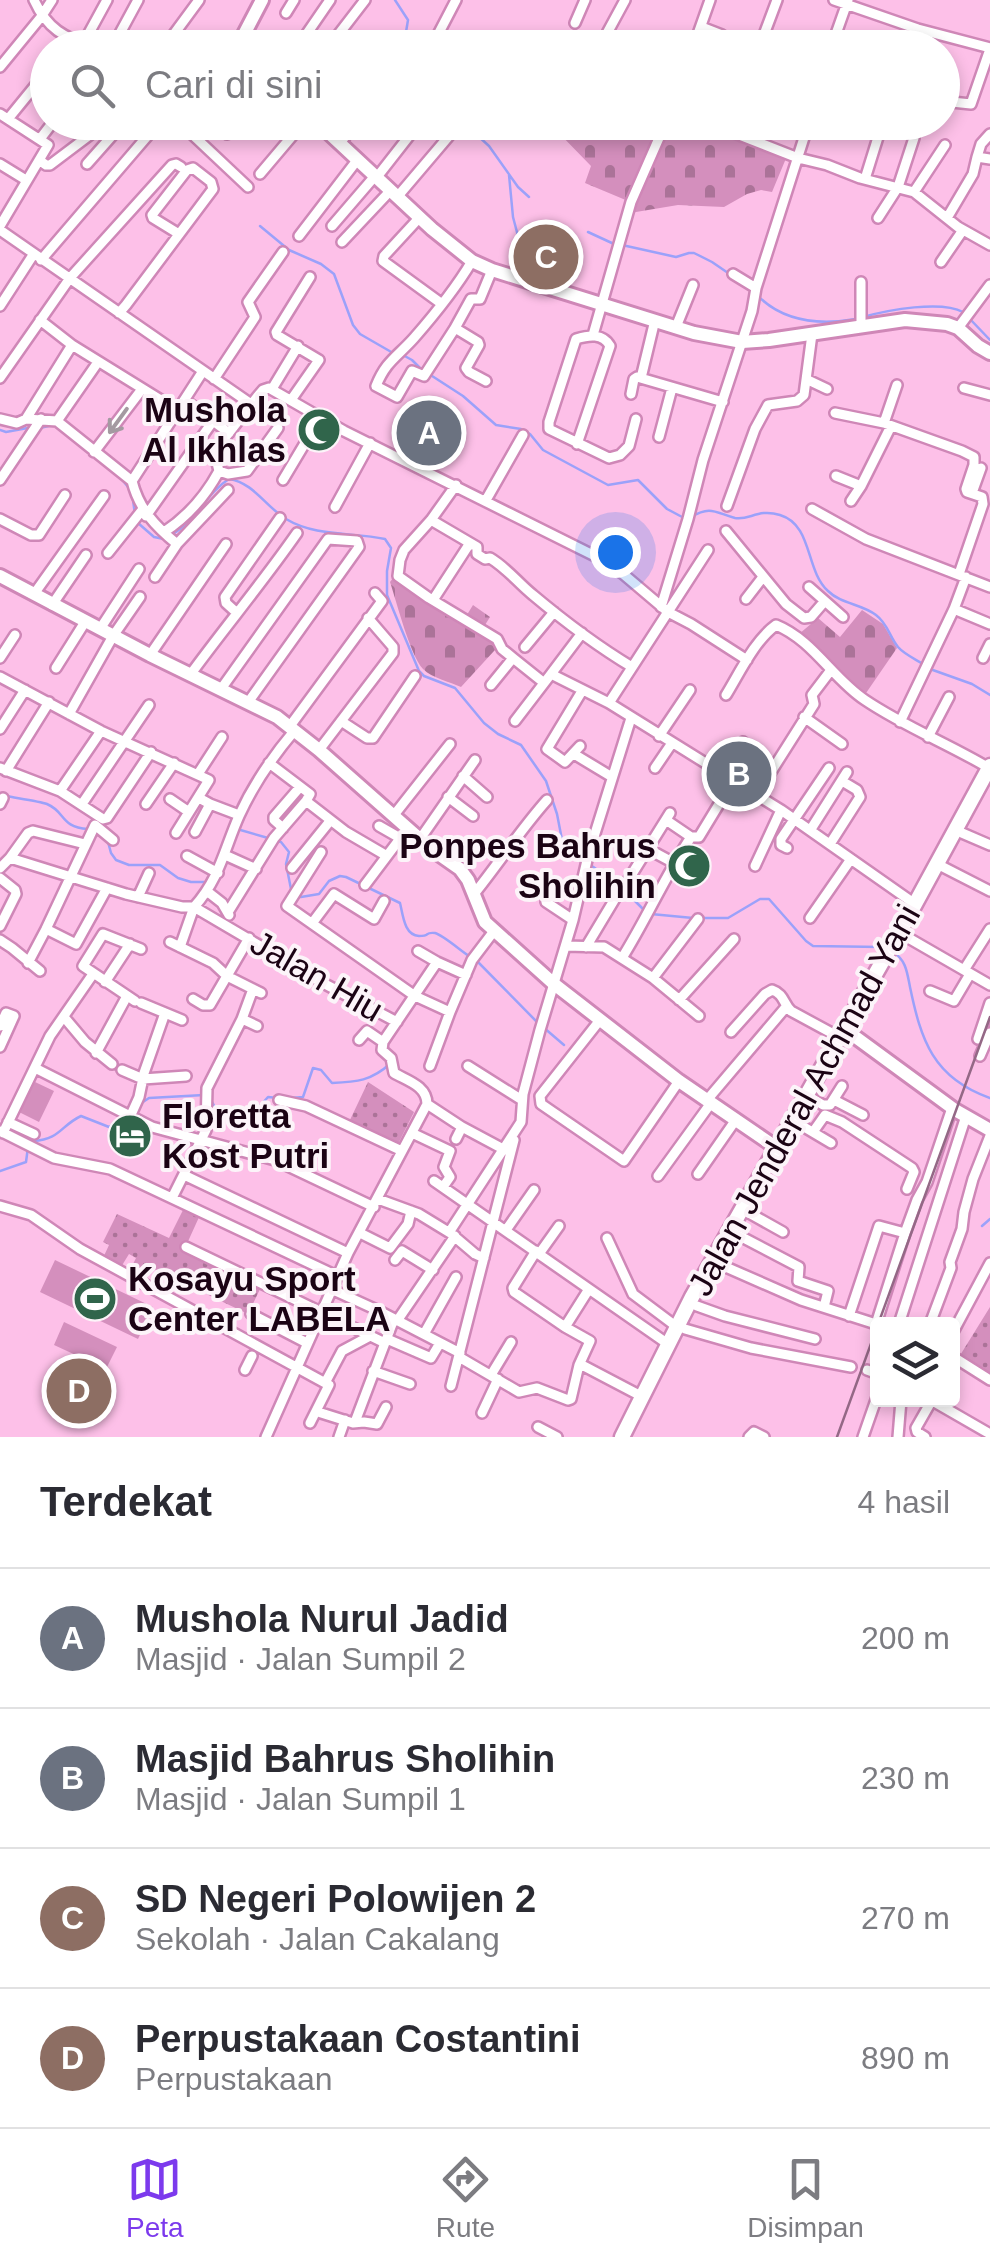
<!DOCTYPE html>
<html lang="id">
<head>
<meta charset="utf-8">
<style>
  :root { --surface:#fff; --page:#f2f2f3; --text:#2b2b33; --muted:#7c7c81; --line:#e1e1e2; --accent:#7c3aed }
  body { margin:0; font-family:Arial,sans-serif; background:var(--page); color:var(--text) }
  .controls { position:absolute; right:30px; bottom:30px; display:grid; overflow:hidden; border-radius:10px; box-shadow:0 5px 15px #0003 }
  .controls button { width:90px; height:90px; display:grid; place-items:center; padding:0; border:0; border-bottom:2px solid var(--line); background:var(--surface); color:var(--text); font:50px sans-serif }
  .you { position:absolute; left:615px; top:552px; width:35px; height:35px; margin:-25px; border:8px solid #fff; border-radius:50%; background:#1a73e8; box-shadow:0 0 0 15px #1a73e833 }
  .badge { display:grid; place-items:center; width:65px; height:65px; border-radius:50%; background:var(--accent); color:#fff; font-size:32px; font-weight:700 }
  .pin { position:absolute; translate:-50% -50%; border:5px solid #fff; box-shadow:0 2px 10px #0006 }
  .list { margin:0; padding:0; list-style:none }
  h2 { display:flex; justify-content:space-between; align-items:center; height:130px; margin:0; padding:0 40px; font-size:42px }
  h2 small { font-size:32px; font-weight:400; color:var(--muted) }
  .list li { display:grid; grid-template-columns:65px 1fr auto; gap:30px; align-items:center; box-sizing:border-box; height:140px; padding:0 40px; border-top:2px solid var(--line) }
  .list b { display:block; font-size:38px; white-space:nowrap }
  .list p { margin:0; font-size:32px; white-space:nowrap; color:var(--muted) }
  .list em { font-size:32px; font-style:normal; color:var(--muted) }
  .icon { flex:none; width:55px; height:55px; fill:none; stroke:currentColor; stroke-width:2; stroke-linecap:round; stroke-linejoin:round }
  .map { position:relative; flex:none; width:990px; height:1437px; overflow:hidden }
  .search { position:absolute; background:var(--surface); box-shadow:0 5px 15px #0003; left:30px; right:30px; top:30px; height:110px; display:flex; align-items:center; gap:25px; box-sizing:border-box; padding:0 35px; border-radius:55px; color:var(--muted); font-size:38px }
  .sheet { height:690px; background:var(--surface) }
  nav { display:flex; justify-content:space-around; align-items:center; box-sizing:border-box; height:140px; border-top:2px solid var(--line); background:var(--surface); font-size:28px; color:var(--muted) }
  nav a { display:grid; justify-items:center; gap:5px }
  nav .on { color:var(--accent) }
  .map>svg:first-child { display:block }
  .grass { fill:url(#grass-dots) }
  .cemetery { fill:url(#cemetery-stones) }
  .green { fill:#d48fbd }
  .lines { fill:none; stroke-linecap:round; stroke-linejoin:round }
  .stream { stroke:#9ba1fa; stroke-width:2.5 }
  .street-casing { stroke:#cf87b7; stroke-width:14 }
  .secondary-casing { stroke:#cf87b7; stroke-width:18 }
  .primary-casing { stroke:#cf87b7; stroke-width:19 }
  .street { stroke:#fff; stroke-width:9 }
  .secondary { stroke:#fff; stroke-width:12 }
  .primary { stroke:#fff; stroke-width:14 }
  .rail { stroke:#946886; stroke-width:2.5 }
  .oneway { stroke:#a49aa1 }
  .labels { text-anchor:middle; stroke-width:8; stroke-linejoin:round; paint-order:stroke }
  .poi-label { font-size:35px; font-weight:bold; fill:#1b0314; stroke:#fcf4f9; text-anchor:end }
  .street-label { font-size:35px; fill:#1b0314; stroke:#fcf4f9 }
</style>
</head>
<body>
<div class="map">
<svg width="990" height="1437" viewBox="0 0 990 1437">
  <defs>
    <pattern id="grass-dots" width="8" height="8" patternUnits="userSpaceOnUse" patternTransform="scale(2.5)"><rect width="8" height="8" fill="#d48fbd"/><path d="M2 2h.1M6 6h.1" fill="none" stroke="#ab7398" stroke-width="1.8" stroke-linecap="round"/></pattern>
    <pattern id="cemetery-stones" width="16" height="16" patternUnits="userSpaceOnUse" patternTransform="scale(2.5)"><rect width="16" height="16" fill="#d48fbd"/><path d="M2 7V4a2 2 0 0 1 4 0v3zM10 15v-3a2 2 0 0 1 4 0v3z" fill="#ab7398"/></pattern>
  </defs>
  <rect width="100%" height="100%" fill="#fdc0e8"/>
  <path class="grass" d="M368 1082 414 1112 397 1146 349 1122Z
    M184 1208 200 1215 185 1248 262 1285 248 1314 152 1268 145 1283 128 1274 136 1258 129 1254 121 1267 103 1258 109 1245 103 1242 117 1214 169 1238Z
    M990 1307V1376L959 1357Z"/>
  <path class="cemetery" d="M542 123H663L628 201 585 183 591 166 555 129Z
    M669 123H701L787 156 772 192 761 190 747 194 724 207 678 205 630 213Z
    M396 574 465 618 473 605 490 617 485 625 505 639 461 687C450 682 432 678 423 669 410 655 397 603 390 582Z
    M862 610 883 624 897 648 864 696 843 678 799 634 818 618 840 637Z"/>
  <path class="green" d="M35 1082 54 1091 39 1122 19 1112Z
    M55 1260 153 1307 138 1339 40 1292Z
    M64 1322 117 1347 106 1369 54 1345Z"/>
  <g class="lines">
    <path class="stream" d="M395 0 408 20 404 44 406 48
      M465 124 489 146 518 187 529 197
      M509 175 513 217 528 274
      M260 226 289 250 321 264 334 274 353 325 360 334 393 353
      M588 232 614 244
      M622 245 676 257 689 253H694L712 262 731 275
      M757 295C783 322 821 325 856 319
      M863 317C888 310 941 300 963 312
      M969 318 990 340
      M401 354 412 360 422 370
      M429 374 463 396 496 425 521 429 530 434 543 450 608 485 638 480 667 509 684 518
      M40 428 57 424
      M0 430 6 432 33 427
      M81 446 99 460
      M120 477 132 492 135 515
      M691 517C711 505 716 513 735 518 749 521 758 508 780 515 813 525 805 570 828 591 841 604 862 604 876 615 888 624 889 636 898 647 904 654 915 659 923 664
      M138 523 154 537 164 539
      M171 535C196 522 206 493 229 479 254 483 265 506 286 519 316 537 352 532 385 539L391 548 387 571V595L419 671 424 676 455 688 484 723 498 734 521 745 546 781 557 814 563 845 570 853 582 861
      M930 669 972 684 990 695
      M6 796C16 798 39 801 47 804 66 812 60 827 88 829
      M237 829 268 838
      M95 832 108 842 111 853 116 860 129 865H160L178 878 191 882H206
      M275 841 281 842 289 852 286 864 291 889
      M589 864 618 884 644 910
      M296 895 301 897 319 894 329 881 340 876 346 877 400 903C403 915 404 935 419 936 432 936 423 932 435 933 443 935 461 951 469 956
      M651 914 693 918
      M701 918H728L760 899H769L806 941 813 946 881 947
      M893 952C906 960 907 972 910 987 921 1040 933 1078 990 1098
      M476 960 537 1022
      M543 1027 564 1045
      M210 1098 219 1115 251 1116 268 1097 278 1098
      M291 1098 303 1097 313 1068 321 1070 332 1083C357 1082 371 1081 391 1063
      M143 1102 149 1098 204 1095
      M33 1141C61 1139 60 1126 81 1116L109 1127 124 1120
      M0 1171 26 1162 28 1147
      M982 1226 990 1219"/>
    <defs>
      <path id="street" d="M34 0C47 29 64 37 93 48
        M834 0 918 29 990 48
        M286 13 294 0
        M575 23 585 0
        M704 28 722 35 721 38 749 48
        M174 34 199 0
        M83 44 107 0
        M112 48 138 0
        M206 48 217 38 239 47
        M297 48 330 0
        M328 48 365 0
        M431 48 456 0
        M599 48 625 0
        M693 48 710 0
        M759 48 777 0
        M831 48 848 0
        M0 67 41 17 52 0
        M942 101 971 104 990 49
        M0 114 48 145 0 226
        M8 119 48 70
        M179 122 248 187
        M706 122 798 158 827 165 860 178 914 192 958 227 990 245
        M779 122 791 127
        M227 134 237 122
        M40 139 53 122
        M340 143 357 122
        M977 157 981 144 990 134
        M39 160 46 165H50L107 122
        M0 164 26 180
        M260 174 304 122
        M377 177 420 122
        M865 179 879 134
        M914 192 945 145
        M398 196 460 123
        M420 217 384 256 383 261 442 304
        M878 218 898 187 914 138
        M947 218 973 174 977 157 990 159
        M332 226 375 176
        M0 230 251 404
        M299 236 358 159
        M342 242 391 190
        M41 260 150 133 140 126 118 129 87 164
        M472 261C456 288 435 314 414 338 397 357 386 361 376 386L397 397 412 371 424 376 455 328 471 299H480L492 270
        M941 262 963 230
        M733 274 756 288
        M861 282V326
        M0 306 33 255
        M119 313 126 305 213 189 211 182 193 168 187 170 152 215 153 218 179 234
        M40 320 72 345 177 410
        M676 327 693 285
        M455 328 478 342 479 345 466 368 469 372 486 381
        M958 328 990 285
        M593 335 631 202 666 122
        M0 378 70 278 172 165 176 164 181 167
        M641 378 655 320
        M214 379 255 317 248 302 283 252
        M808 380 827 389
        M964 388 990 395
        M272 389 298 346
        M631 394 634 379 637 377 723 402
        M185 400 229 433
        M291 400 319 360 277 335 276 332 310 277
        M835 413 884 423 962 451 974 457V465L966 489 967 492 982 497 983 504 959 574
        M0 419 17 423 26 419 57 421 132 481C139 509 155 526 177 544
        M26 419 72 345
        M57 421 98 362
        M884 423 897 385
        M659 437 672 388
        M577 444 610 346C603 333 589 335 576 339L549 422V429L609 458 620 455 629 446 636 419
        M94 452 142 389
        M219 471 228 474 247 471 278 428
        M836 476 861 486
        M0 480 41 419
        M283 480 320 418
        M132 481 203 371
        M456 485 431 520 404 550 400 560 398 576 429 598 497 639 502 649 513 658
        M972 493 981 468
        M486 500 523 435
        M851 501 861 486 891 426
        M727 506 755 429 768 405 797 401 804 395 812 334
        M335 507 370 443
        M812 509 866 539 990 587
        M146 516 213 421
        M0 519 31 535H39L65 495
        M431 520 477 547V554L485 559 490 558C507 568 518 583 533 595 564 621 597 646 632 667
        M726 531 786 604 804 618 811 617 824 602
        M164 532C187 517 206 495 219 471L215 455 217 448 257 397 263 390 269 388 344 431 597 557 622 573 668 612 691 624 747 660
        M108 553 143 509
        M155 577 177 544 228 490
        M809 587 843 617
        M34 594 104 496
        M746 599 763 577
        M433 600 470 543
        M52 605 86 555
        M661 607 688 519 703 460 752 311 756 288 809 122
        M954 609 990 624
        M237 613 226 603 225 597 280 518
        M100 629 139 569
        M525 647 554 612
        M150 655 226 544
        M0 658 15 635
        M983 658 990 644
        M56 668 85 622
        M551 674 582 633
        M190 675C225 627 263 582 297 533
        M0 677 101 731 209 780 176 833
        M491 685 513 658 543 682
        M221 689 328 539 357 541 359 547 249 701
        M726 695C740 672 755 640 776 625 813 640 833 679 865 700 905 727 949 744 989 768
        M609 703 708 550
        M69 714 113 636 140 597
        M804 717 842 744
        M341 721 367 738H373L415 676
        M515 721 551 674 609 703 781 810 915 904
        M900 722 954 609 966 577
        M290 726 382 601 375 593
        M0 729 25 690
        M659 736 690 690
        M928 737 949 697
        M580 746 565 762 547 749 582 691
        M319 750 393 653V647L368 618
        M574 754 612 777
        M269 763 310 794 306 801 346 832 387 856
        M0 768 60 791 103 819 107 818 151 752
        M655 768 672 743
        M6 771 49 702
        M721 773 743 742
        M198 774 222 737
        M463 776 487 797
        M60 791 101 731
        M757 794 814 704 812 695 831 670
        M448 797 473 816
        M199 798 210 804 239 815
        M170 799 189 812
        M0 804 3 798
        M82 804 149 705
        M146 804 174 763
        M394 815 450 744
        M666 820 691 837H699L733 781
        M379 826 400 838
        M283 828 274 820V817L300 787
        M811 829 847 772
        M195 832 210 804
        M962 833 990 845
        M420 839 475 760
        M830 844 860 797 857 790 842 781
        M787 848 781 845V839L829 768
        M648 849 674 863
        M321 852 287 906 415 996 450 1012 472 960 494 931
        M225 855 256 869
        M187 856 218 873
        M10 858 28 833 33 831 85 844
        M755 866 781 810
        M943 867 990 891
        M0 868 10 858 126 894 182 907H194C220 878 224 850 239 816 253 785 273 756 295 730
        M292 868 330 821
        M0 878 15 890 16 894 0 926
        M627 882 670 813
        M365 885 408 828
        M107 888 76 944 46 929 95 825 113 840
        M208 892 222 903 229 915
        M474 894C499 863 521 829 547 800
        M138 897 149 873
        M546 902 573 920
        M228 912 274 838 306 801
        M810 918 851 859
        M313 922 334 894 374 919 384 901
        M905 936 990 985
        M0 940 12 948 40 971
        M170 942 213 963 227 976 261 993
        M566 946 604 947 653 978 699 1016
        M180 947 194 907 323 983 397 1022
        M586 947 619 892
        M418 951 437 962 466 975
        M622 958C647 918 665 876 691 837
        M28 963 46 929
        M964 970 990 929
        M653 978 698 919
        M105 982 130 944
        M930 991 954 1001 970 974
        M193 999 203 1005H210L249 938
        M679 1000 734 939
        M135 1001 83 966 103 934 141 949
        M141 1003 182 1020
        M64 1017 85 1042 112 1064
        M242 1019 257 1026
        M600 1020 540 1096 541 1104 624 1161 679 1081
        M0 1026 6 1013 14 1016 0 1047
        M731 1032 765 994 772 990C784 994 783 1003 791 1011L839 1037
        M978 1039 990 1003
        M359 1040 367 1031 383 1042
        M383 1042 382 1050 391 1058 394 1073C408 1081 427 1086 427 1104L462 1127 456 1139
        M383 1042 437 962
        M96 1053 127 996
        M980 1056 990 1033
        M430 1066 450 1012
        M468 1066 522 1100
        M35 1068 152 1127 275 1160 374 1207
        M122 1070 143 1079 186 1076
        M813 1099 823 1105H830L842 1086
        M279 1100 306 1106 402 1151
        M707 1100 786 1007
        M834 1100 863 1115
        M130 1117 139 1097 144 1073 165 1013
        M8 1122 34 1134
        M799 1124 831 1143
        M462 1127 505 1150
        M0 1131 54 1158 110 1169 337 1276
        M813 1132 825 1115 842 1122 912 1168 914 1172 907 1189
        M3 1133 50 1036 93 974
        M412 1133 450 1151 444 1167 450 1177 443 1187
        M698 1174 735 1121
        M184 1175 348 1253
        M658 1176 711 1103
        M434 1181 668 1344
        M172 1198 206 1130 207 1088 242 1019 253 989
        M378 1199 419 1214 455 1236 397 1321
        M0 1206 31 1215 80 1249 329 1385 310 1423
        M749 1213 783 1232
        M506 1230 534 1190
        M450 1231 521 1122 523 1094 540 1030 573 920 588 856 631 718
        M360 1233 390 1248 408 1224 411 1211
        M736 1234 799 1267 798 1281 828 1291 824 1307
        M455 1237 475 1254 484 1258
        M607 1238 633 1294 677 1327
        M186 1247 385 1343
        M539 1254 559 1226
        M395 1260 402 1251 433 1270
        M719 1264 801 1300 876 1324 905 1233 917 1200 927 1182 952 1108
        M331 1289 377 1310 460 1353
        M697 1306 725 1316 815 1339
        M251 1314 307 1343
        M849 1316 879 1226 905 1233
        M899 1324 966 1116
        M930 1324 951 1268 950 1262 962 1229 964 1212 973 1179 990 1136
        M565 1327 589 1289
        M685 1329 751 1348 851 1367
        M424 1334 456 1277
        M952 1334 990 1263
        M387 1339 431 1358 440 1343
        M952 1356 990 1380
        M459 1357 519 1392 537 1388 568 1400 571 1399 579 1365 590 1341 565 1327 514 1292 513 1288 536 1251
        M580 1364 641 1396
        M245 1370 252 1356
        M867 1370 878 1374
        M373 1371 410 1384
        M491 1375 511 1342
        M325 1383 342 1351 370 1336
        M451 1386 514 1140
        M931 1400 990 1434
        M318 1412 353 1423 364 1422 377 1424 386 1407
        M482 1413 498 1379
        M355 1422 394 1319
        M538 1427 557 1437
        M266 1437 348 1253 427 1104
        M339 1437 345 1420
        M749 1437 754 1432 764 1437
        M863 1437 878 1394
        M898 1437 901 1400
        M925 1437 917 1432 916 1428 932 1400"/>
      <path id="secondary" d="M239 48 240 42 262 0
        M317 122 432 229 472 261 492 270 694 333 742 342 769 340 905 320 947 324 958 328 978 346 990 353
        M0 576 150 655 277 717 319 750 430 848 460 869 468 880 485 922 554 984 679 1081 777 1148
        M850 1033 955 1110 990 1130"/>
      <path id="primary" d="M622 1437 692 1297 915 904 990 766"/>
    </defs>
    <use href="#street" class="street-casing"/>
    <use href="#secondary" class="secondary-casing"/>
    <use href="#primary" class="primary-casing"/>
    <use href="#street" class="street"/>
    <use href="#secondary" class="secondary"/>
    <use href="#primary" class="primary"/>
    <path class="rail" d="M837 1437 990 1017"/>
  </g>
  <defs><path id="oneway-shaft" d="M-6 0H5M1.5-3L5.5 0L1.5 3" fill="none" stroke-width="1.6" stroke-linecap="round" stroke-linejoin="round" transform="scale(2.5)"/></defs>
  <use class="oneway" href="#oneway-shaft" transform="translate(118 421) rotate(126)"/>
  <defs>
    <symbol id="mosque-disc" viewBox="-11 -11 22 22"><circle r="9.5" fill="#30654b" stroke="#fcf4f9"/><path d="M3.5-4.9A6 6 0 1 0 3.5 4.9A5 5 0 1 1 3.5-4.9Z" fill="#fff"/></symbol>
    <symbol id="hotel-disc" viewBox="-11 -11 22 22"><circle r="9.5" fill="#30654b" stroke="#fcf4f9"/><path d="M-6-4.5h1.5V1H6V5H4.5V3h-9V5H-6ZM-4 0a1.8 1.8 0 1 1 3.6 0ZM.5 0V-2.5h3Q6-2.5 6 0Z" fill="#fff"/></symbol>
    <symbol id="stadium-disc" viewBox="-11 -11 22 22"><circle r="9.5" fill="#30654b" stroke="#fcf4f9"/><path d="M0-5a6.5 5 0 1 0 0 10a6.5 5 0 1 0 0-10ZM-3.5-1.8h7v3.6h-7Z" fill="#fff"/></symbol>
  </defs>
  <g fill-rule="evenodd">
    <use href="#mosque-disc" x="294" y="405" width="50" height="50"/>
    <use href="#mosque-disc" x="664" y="841" width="50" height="50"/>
    <use href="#hotel-disc" x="105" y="1111" width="50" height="50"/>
    <use href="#stadium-disc" x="70" y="1274" width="50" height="50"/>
  </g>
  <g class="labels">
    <g class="poi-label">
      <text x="286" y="422">Mushola<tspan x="286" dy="40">Al Ikhlas</tspan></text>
      <text x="656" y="858">Ponpes Bahrus<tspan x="656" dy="40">Sholihin</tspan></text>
      <text x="162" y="1128" text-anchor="start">Floretta<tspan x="162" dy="40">Kost Putri</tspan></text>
      <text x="128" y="1291" text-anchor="start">Kosayu Sport<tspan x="128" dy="40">Center LABELA</tspan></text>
    </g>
    <g class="street-label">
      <text transform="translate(317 976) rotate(30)" y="12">Jalan Hiu</text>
      <text transform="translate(804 1100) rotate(-61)" y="12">Jalan Jenderal Achmad Yani</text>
    </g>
  </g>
</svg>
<div class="controls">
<button><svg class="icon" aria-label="layers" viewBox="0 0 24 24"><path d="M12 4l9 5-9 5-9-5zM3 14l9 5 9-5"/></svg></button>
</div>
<div class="you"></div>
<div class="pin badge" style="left:429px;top:433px;background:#6b7280">A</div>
<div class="pin badge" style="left:739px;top:774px;background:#6b7280">B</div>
<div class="pin badge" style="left:546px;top:257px;background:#8d6e63">C</div>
<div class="pin badge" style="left:79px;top:1391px;background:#8d6e63">D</div>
<div class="search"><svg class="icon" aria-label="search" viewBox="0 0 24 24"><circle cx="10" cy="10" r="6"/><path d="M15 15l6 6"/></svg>Cari di sini</div>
</div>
<section class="sheet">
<h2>Terdekat<small>4 hasil</small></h2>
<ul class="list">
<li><span class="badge" style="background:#6b7280">A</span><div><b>Mushola Nurul Jadid</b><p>Masjid · Jalan Sumpil 2</p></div><em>200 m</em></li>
<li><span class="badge" style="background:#6b7280">B</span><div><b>Masjid Bahrus Sholihin</b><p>Masjid · Jalan Sumpil 1</p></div><em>230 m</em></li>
<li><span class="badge" style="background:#8d6e63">C</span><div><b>SD Negeri Polowijen 2</b><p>Sekolah · Jalan Cakalang</p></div><em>270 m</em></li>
<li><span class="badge" style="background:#8d6e63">D</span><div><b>Perpustakaan Costantini</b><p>Perpustakaan</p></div><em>890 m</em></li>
</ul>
</section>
<nav>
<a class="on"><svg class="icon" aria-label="map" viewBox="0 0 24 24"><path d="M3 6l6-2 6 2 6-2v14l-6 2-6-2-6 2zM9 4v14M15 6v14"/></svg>Peta</a>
<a><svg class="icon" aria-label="directions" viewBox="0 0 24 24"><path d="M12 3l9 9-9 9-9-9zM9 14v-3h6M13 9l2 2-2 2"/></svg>Rute</a>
<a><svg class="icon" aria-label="saved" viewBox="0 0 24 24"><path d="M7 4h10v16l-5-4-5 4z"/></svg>Disimpan</a>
</nav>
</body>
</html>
